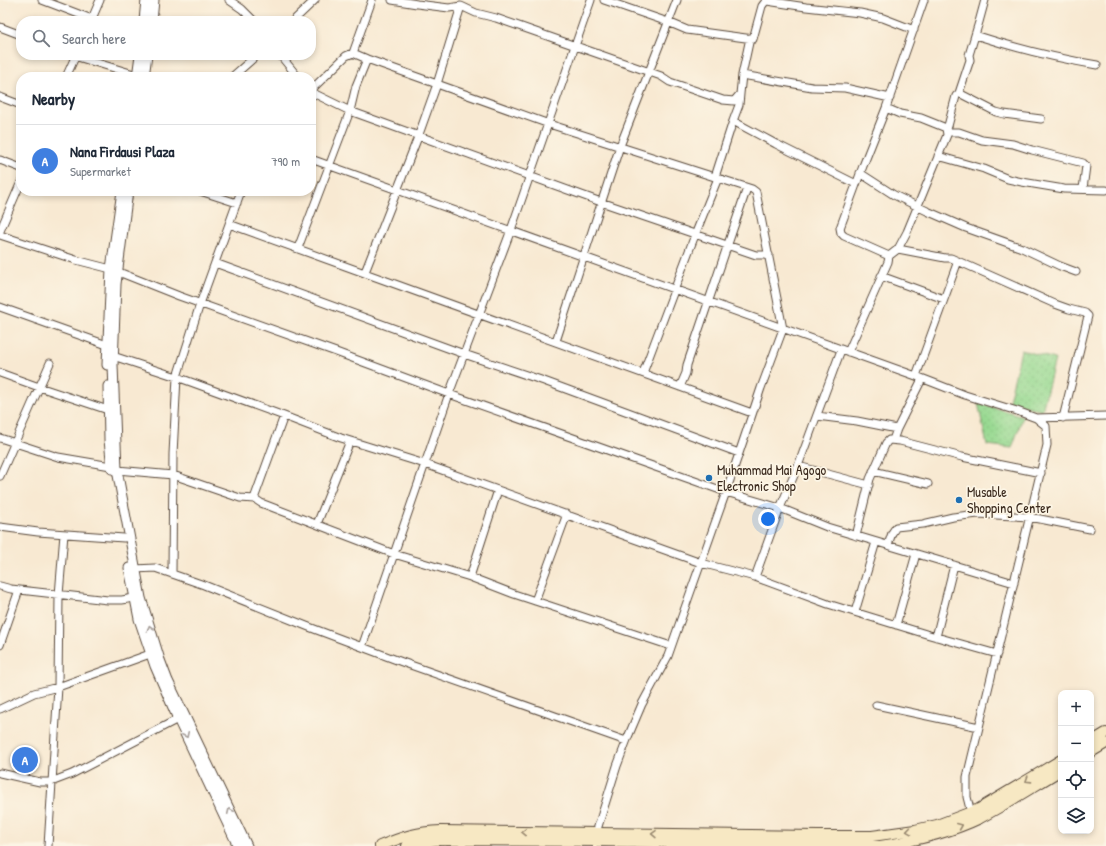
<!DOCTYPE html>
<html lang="en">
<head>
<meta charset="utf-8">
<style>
  :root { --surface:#fff; --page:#f2f2f3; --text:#1f2937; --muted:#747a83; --line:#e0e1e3; --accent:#ea580c }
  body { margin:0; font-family:"Patrick Hand",sans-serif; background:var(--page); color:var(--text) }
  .controls { position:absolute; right:12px; bottom:12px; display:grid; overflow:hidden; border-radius:8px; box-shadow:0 2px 6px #0003 }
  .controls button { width:36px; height:36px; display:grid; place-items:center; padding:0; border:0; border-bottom:1px solid var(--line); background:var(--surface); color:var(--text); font:20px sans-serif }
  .you { position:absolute; left:768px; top:519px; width:14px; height:14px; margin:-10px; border:3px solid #fff; border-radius:50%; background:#1a73e8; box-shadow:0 0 0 6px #1a73e833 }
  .badge { display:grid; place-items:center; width:26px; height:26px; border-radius:50%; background:var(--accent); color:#fff; font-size:13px; font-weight:700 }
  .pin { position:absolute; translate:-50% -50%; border:2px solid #fff; box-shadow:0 1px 4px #0006 }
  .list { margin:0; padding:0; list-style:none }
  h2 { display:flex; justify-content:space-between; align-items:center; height:52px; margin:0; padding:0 16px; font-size:17px }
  h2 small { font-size:13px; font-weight:400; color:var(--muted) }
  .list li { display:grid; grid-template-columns:26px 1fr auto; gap:12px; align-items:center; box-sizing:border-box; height:72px; padding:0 16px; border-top:1px solid var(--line) }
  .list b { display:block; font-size:15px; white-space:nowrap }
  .list p { margin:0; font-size:13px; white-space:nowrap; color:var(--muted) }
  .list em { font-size:13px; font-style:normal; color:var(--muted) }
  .icon { flex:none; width:22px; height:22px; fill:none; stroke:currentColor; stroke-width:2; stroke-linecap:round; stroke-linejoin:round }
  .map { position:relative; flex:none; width:1106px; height:846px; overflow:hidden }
  .search { position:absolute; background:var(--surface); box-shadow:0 2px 6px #0003; left:16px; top:16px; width:300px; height:44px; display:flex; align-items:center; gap:10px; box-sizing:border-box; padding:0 14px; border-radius:16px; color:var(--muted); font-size:15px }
  .panel { position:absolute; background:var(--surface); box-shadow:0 2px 6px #0003; left:16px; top:72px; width:300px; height:124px; border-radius:16px }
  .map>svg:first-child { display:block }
  .green { fill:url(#green-dots); stroke:#698258 }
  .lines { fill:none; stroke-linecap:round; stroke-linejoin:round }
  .minor-casing { stroke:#574739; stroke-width:9 }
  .tertiary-casing { stroke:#574739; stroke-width:11 }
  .secondary-casing { stroke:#574739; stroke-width:12 }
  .minor { stroke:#fff; stroke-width:7 }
  .tertiary { stroke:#fff; stroke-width:9 }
  .secondary { stroke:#f7e8c3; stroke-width:10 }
  .oneway { stroke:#a79f9a }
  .oneway2 { stroke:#998970 }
  .poi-dot { fill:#1f6fb2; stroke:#fcf5e5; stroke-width:1.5 }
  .labels { text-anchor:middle; stroke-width:3.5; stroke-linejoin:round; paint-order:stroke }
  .poi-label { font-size:14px; fill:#3b2a1e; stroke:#fcf5e5; text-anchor:start }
</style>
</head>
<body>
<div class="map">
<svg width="1106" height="846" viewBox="0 0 1106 846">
  <defs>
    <pattern id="green-dots" width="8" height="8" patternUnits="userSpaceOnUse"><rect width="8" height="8" fill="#97d991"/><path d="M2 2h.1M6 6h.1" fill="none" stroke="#83ba7d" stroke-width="1.8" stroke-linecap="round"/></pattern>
  </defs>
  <rect width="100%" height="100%" fill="#fcf5e5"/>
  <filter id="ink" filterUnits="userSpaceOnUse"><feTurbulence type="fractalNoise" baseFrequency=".025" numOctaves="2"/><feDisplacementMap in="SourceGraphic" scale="8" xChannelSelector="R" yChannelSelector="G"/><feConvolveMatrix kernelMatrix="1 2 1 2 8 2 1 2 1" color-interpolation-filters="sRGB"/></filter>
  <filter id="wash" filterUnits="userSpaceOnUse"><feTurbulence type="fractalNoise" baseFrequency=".012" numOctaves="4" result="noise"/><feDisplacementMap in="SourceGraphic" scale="16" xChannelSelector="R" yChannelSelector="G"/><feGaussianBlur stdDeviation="0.9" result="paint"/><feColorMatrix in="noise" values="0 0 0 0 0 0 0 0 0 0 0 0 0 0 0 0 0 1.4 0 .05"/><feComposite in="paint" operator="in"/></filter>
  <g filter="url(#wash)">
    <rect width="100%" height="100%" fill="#f8e9d2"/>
    <path class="green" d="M1021 350 1055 359 1042 411 1009 401Z
      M978 403 1023 416 1012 448 987 445Z"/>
  </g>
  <g filter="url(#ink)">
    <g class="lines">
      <defs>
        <path id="minor" d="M42 0 97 21
          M229 0 242 9 254 21
          M392 0 417 4 449 8 461 6 476 13 496 18 533 31 661 76 670 82 723 100 734 101 740 94 742 75 750 38
          M604 0 668 22 687 30 753 39 762 6 765 2 767 1 806 7 860 13 883 18 914 30
          M91 21 100 0
          M293 21 315 0
          M0 27 21 35
          M975 35C1015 48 1056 58 1097 65
          M353 53 367 59 549 124 752 189 756 192 783 329 761 388 726 492 675 636 668 656 642 704 628 737 617 766 596 833
          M71 55 137 75
          M280 55 298 77
          M742 75 812 87 845 88 890 98
          M66 77 76 55
          M232 77 257 55
          M311 90 346 56 353 53 372 0
          M311 92 350 111 601 202 756 255H769
          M959 93 996 112 1004 114 1041 119
          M740 94 739 105 733 121 776 144 856 184
          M0 97 21 105
          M886 108 900 114 921 118 946 128
          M947 132H959L982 140 1013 144 1032 150 1083 163 1086 166 1083 189
          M938 156 984 169 1008 179 1022 182 1064 189 1106 190
          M311 159 916 376 965 395 1017 411 1036 418 1046 426 1047 445 967 777V797L971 813
          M0 160 21 168
          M860 173 894 195 927 211 966 228 1022 248 1060 266 1076 272
          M715 177 733 121
          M200 191 237 203
          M229 224 752 413
          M0 231 21 182
          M0 235 76 260 111 269 179 296 336 352 449 394 726 492 780 508 827 527 1014 583
          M298 248 350 111 356 86 367 59
          M898 249 907 232 947 135 946 128 948 126 956 96 959 93 970 60 969 55 979 22 985 0
          M889 256 898 249 945 258H951L1055 304 1069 309 1085 313 1088 316 1063 418
          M215 263 464 354 544 381 739 453
          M365 272 418 137 437 84 461 6
          M881 276 944 299
          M0 307 107 345
          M556 341 620 146 677 0
          M848 352 888 262 889 256 844 236 841 233 840 228 863 166 886 108 924 0
          M113 356 177 377 284 416 341 438 425 464 701 563 755 577 828 604 926 634 997 654
          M0 373 39 387 108 410
          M643 373 695 235 718 178
          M916 376 958 261
          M680 387 686 373 687 365 747 188
          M284 416 255 496V499L261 503 394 554 470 577 514 594 671 646
          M817 416 857 421 897 429
          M1036 418 1106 416
          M0 438 58 457 111 466
          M893 440 897 429 922 379
          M798 466 869 485
          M117 470 173 475 240 498 255 499
          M873 471 928 484
          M0 476 50 363
          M317 524 350 441
          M0 527 38 532 124 538
          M856 536 870 479 886 443 889 440 900 441 962 457 1041 473
          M888 545 892 533 896 527 923 524 953 517 978 514 1030 517 1090 529
          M135 569 155 568 204 585 309 627 402 662 626 741
          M172 574 173 454 177 377 200 304 241 191
          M470 577 498 490
          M755 577 780 508 798 466 841 350
          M0 586 11 589 108 600H122L134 598
          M535 601 567 514
          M855 612 876 542
          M896 625 916 554
          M936 637 954 565
          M0 645 19 590
          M362 647 449 394 511 230 591 0
          M876 705 979 727
          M0 709 34 693 58 687 150 654
          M0 773 40 782H51L72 774 178 719
          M48 846 58 687 59 595 64 534"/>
        <path id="tertiary" d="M144 21 146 0
          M152 21 154 0
          M137 77 140 55
          M144 77 147 55
          M128 191 116 284 113 365 117 470 141 598 160 660 168 681 247 846
          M107 365 111 269 122 191
          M108 386 109 440 112 469
          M129 568 139 619 155 666 178 719 238 846"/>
        <path id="secondary" d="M1091 742 1106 733
          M1091 752 1106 743
          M380 846C402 837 416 832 441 831L818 836H872L915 830 937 825 979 809 1061 760
          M407 846 423 842 437 840 598 841 880 846C914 841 949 833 980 818 1008 803 1034 786 1061 770"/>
      </defs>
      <use href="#minor" class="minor-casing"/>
      <use href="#tertiary" class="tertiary-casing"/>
      <use href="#secondary" class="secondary-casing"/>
      <use href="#minor" class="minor"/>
      <use href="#tertiary" class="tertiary"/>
      <use href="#secondary" class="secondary"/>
    </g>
    <defs><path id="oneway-chevron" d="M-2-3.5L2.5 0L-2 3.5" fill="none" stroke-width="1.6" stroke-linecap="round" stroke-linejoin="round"/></defs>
    <g class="oneway">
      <use href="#oneway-chevron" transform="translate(150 628) rotate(-106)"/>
      <use href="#oneway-chevron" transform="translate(186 735) rotate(65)"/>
      <use href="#oneway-chevron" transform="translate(230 811) rotate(-115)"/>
    </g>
    <g class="oneway2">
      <use href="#oneway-chevron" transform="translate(1028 780) rotate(148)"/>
      <use href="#oneway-chevron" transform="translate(960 826) rotate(-23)"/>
      <use href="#oneway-chevron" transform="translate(909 831) rotate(171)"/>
      <use href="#oneway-chevron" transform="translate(524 832) rotate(-179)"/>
      <use href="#oneway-chevron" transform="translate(654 834) rotate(-179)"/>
    </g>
  </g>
  <g class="poi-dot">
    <circle cx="709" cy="478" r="4"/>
    <circle cx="959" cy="500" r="4"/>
  </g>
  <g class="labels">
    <g class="poi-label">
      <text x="717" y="475">Muhammad Mai Agogo<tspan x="717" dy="16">Electronic Shop</tspan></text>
      <text x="967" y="497">Musable<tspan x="967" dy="16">Shopping Center</tspan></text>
    </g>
  </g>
</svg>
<div class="controls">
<button>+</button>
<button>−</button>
<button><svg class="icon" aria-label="locate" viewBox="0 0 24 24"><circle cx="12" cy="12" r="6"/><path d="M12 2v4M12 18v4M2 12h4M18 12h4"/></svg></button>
<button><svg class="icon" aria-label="layers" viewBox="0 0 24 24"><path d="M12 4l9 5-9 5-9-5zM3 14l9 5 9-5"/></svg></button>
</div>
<div class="you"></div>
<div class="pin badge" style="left:25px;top:760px;background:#3f7fe0">A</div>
<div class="search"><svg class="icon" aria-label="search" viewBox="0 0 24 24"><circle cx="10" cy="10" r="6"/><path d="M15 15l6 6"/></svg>Search here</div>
<section class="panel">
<h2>Nearby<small></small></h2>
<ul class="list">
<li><span class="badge" style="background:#3f7fe0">A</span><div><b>Nana Firdausi Plaza</b><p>Supermarket</p></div><em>790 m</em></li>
</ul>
</section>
</div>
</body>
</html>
